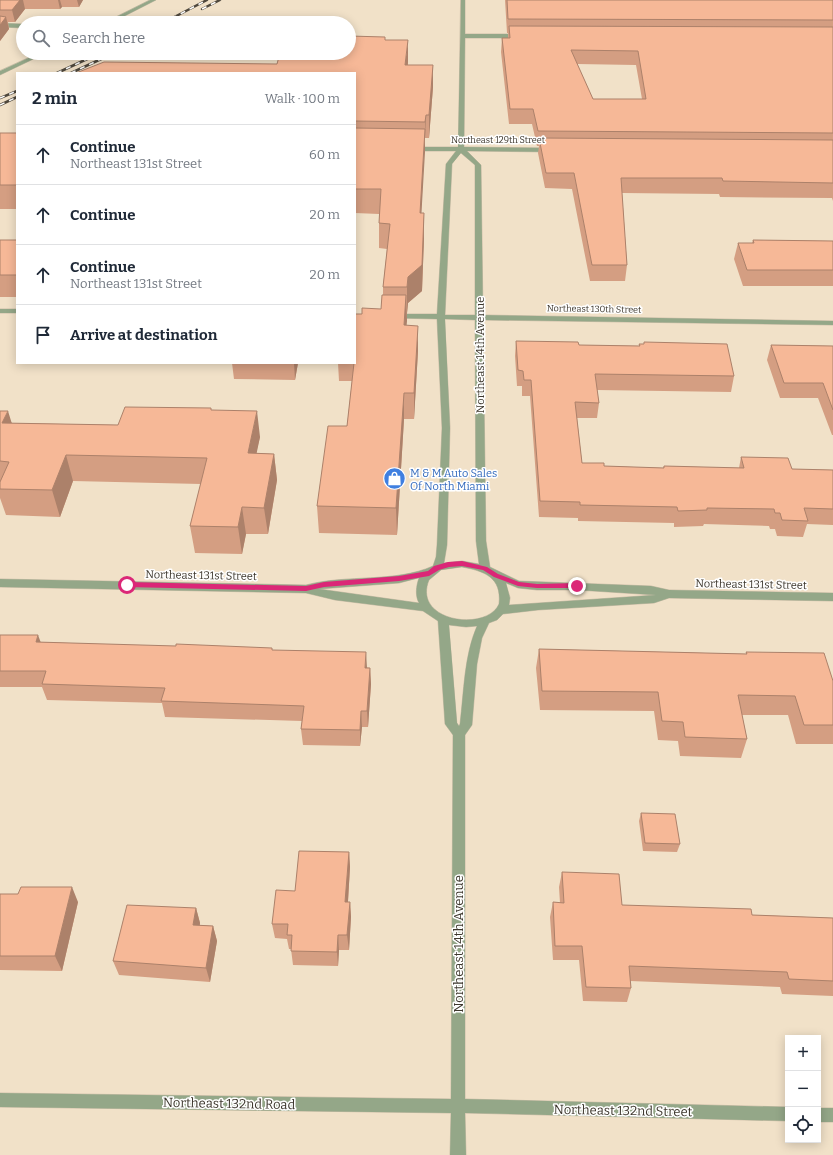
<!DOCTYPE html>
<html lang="en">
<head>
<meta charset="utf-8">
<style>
  :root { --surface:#fff; --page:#f6f6f7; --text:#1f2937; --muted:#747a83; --line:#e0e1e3 }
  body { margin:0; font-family:Bitter,serif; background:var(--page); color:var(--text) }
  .controls { position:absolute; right:12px; bottom:12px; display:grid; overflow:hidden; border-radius:0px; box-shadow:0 2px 10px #0003 }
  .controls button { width:36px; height:36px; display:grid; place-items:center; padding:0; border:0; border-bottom:1px solid var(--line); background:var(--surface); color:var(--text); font:20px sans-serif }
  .stop { position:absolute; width:12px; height:12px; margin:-9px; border:3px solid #db2777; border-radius:50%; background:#fff }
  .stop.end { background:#db2777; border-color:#fff; box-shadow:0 1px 4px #0008 }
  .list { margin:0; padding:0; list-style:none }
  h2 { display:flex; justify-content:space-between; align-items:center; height:52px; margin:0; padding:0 16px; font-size:17px }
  h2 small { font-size:13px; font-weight:400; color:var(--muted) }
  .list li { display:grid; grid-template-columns:26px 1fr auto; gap:12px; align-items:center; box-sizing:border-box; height:60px; padding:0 16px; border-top:1px solid var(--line) }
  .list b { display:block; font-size:15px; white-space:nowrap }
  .list p { margin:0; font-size:13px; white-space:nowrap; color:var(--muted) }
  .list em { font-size:13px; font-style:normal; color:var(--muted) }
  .icon { flex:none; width:22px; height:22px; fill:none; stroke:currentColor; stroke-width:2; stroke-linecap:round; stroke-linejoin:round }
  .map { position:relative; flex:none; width:833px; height:1155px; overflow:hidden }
  .search { position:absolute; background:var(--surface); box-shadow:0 2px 10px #0003; left:16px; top:16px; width:340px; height:44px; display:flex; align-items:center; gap:10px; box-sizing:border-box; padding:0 14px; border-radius:22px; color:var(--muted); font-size:15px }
  .panel { position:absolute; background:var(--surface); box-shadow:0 2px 10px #0003; left:16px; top:72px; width:340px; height:292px; border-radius:0px }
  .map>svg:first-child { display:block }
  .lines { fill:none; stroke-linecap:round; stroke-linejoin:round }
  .minor-casing { stroke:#cdbfa9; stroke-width:1 }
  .minor { fill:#94a788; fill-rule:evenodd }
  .rail-casing { stroke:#4f483d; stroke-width:2.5 }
  .rail { stroke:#fff; stroke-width:1.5; stroke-dasharray:5; stroke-linecap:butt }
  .wall { fill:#d49e82; fill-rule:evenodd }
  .shaded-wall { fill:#ac816a }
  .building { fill:#f6b897; stroke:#ac816a; fill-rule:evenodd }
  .route { fill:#db2777 }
  .labels { text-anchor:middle; stroke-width:3; stroke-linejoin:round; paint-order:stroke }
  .far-street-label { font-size:9px; fill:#3d372d; stroke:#fff }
  .street-label { font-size:11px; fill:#3d372d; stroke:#fff }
  .shop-label { font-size:11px; fill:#366cbe; stroke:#fff; text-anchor:start }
  .near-street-label { font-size:13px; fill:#3d372d; stroke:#fff }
</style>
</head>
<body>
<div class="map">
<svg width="833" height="1155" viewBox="0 0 833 1155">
  <rect width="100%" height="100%" fill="#f1e1c8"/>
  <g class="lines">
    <defs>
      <path id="minor" d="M150 0H156L111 23H104Z
        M461 0H465V34H521L524 36 521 38H465L464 147 551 148 554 150 551 152 467 151 481 165 483 315 833 321V325L483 320 486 541 490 567 519 581 651 586 669 590 833 593V601L669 598 654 603 538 610 503 614 497 620 489 623 482 638 477 664 472 725 465 735V1099L788 1107V1121L465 1113 466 1155H450L451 1113 0 1107V1093L451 1099 453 735 445 724 438 621 423 611 335 600 306 593 0 587V579L306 585C347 574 395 583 433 566L436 557 437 545 442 428 437 319 393 318 389 316 393 314H437L446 164 456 151H411L408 149 411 147H458ZM461 153 475 165V315H445L452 164ZM445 319 475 320 476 541 479 564 462 561 444 563 447 545 450 428ZM462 567C484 571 502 577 499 604 487 632 412 622 429 580L441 570ZM419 578C416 586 415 596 419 603L319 589 399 583ZM506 583 518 588 537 590H577L656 595 509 605 510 598ZM449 625 466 627 477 626C464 656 464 691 460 724L459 726 457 723Z
        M0 23 23 24V28L0 27Z
        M39 53H46L0 75V71Z
        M0 309H17V313H0Z
        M818 1108H833V1122H818Z"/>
    </defs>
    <use href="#minor" class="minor-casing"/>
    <use href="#minor" class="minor"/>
    <defs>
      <path id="rail" d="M202 9 220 0
        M163 23 207 0
        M57 73 100 53
        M71 73 114 53
        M0 98 17 91
        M0 105 17 97"/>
    </defs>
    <use href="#rail" class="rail-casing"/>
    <use href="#rail" class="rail"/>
  </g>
  <path class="wall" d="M0 0H83L79 7H62L60 9H25L15 22H8L9 29 0 41Z
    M505 0H833V201L832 198 720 197 719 194 622 193 627 265 625 281H590L572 189 545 188 538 153 539 146H537L532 124H509L501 52 502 38H508V33H507ZM577 64 636 65 642 99H593Z
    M385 40 408 62V65H433V87L429 138H425L421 213 424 238 422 291 408 303 407 313 406 325 418 351 414 419H404L397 535 319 533 317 506 347 426 352 381H339L338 363H355L362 314 381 309 383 295V287L387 249 379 248V214L355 213V73L277 64Z
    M0 133H17V209H0Z
    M0 240H17V297H0Z
    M753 240 833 241V286H743L734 259 738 243H752Z
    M516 341 579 345 639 346V344L734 376 731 392 597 390 599 403 597 418H577L582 463 604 466 663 468 664 466 739 468 741 457 792 469 833 470V525L807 524 803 537 777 536 775 529H770L769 526 704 524 703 526 674 527V523L578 521V518L539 517 530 396H522V386H517L515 356Z
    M771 345 833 346V435H832L818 398H780L767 360Z
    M232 363H298L295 380 234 379Z
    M211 410 260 437 256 453 274 454 277 480 268 534H246L242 554 195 553 190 526 201 484 73 481 60 517 6 515 0 498V411L12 423 118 425Z
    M0 635 40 642 273 650 370 668 371 684 368 727H362L360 746 303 745 301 729 302 721 165 717 162 703 47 700 42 687H0Z
    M539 649 746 654V652L833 681V744H796L788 715H742L747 739 741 758 680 756 678 741 658 740 654 711 540 710 536 668Z
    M641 813 680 844 677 852 643 851 639 821Z
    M349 852 350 867 348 902H350L351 917 349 950H339L338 966 293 965 291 949H289L287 939 275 938 272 924 295 891Z
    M562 872 622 905 752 915 833 918V996L782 994 780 987 630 981 631 988 627 1002 583 1001 579 960H553L550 917 553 902 560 903 559 887Z
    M0 894 78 902 62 971 0 970Z
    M196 908 200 923V925L213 926 217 941 210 982 119 975 113 961Z"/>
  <path class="shaded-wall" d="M20 0H23L25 9 15 22 12 10Z
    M58 0H60L62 7 60 9Z
    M77 0H83L79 7Z
    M6 17 9 29 0 41V25Z
    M408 40V62L405 87V65Z
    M433 65V87L429 138V115Z
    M426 115 425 138V145V122Z
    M425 129V152L420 238V213Z
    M424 213V238L422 291 408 303 407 313V287L408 277Z
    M406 295 407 321 404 351V325Z
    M418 326V351L414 419V393Z
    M294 363H298L295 380Z
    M404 393V419L397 535 396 508Z
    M8 411 16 437 2 423Z
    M257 411 260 437 251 480 248 453Z
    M274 454 277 480 268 534 264 508Z
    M66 455 73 481 60 517 52 490Z
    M242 507 246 534 242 554 238 527Z
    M38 635 44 651 36 642Z
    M366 652 367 668H365Z
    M370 668 371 684 368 727 367 711Z
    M361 711 362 727 360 746V730Z
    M349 852 350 867 347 917 345 902Z
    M72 887 78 902 62 971 55 956Z
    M350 902 351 917 349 950 347 935Z
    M196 908 200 923 197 939 193 925Z
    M213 926 217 941 210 982 206 968Z
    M338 935 339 950 338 966 337 952Z"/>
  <path class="building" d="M0 0H20L12 10H0Z
    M507 0H833V20L508 19Z
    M0 16 6 17 0 25Z
    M509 26 833 27V133L538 131 533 109H510L502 38H510ZM571 50 638 51 646 99H593Z
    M349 36 385 37V40H408L405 65H433L429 115H426L425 122 355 121V73H76L104 62 277 64 280 53H349Z
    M355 128 425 129 420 213H424L422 265 408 277 407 287H383L390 224 379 223 381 189H355Z
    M0 133H17V185H0Z
    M539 138 833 140V183L723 181 722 178H621L627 265H592L574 173H546Z
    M0 240H17V275H0Z
    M753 240 833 241V270H747L738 243H754Z
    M382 295H406L404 325 418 326 414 393H404L396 508 317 506 328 426H347L354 363H355V314H362V308L381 309Z
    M516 341 578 342 579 345 640 346 639 344H644V342L727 344 734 376 595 374 599 403 575 402 582 463H604V466L664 468V466L744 468 741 457 788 458 792 469 833 470V509L804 508 808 521 782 520 780 513H775L774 509 707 508V510L678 511 677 507 580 505V502L540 501 531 380H524L523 371 518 370Z
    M771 345 833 346V410L823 383H784Z
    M125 407 211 408V410L257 411 248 453 274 454 264 508 242 507 238 527 190 526 207 458 66 455 52 490 0 489V482L9 462 0 461V411H8L2 423 118 425Z
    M0 635H38L36 642 176 646V644L272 648V650L366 652 365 668H370L367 711H361L360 730 301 729 304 706 161 701 165 688 42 684 46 671H0Z
    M539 649 747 654 746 652 824 653 833 681V725H804L795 696 738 695 747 739 685 737 683 722 662 721 658 692 542 691Z
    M641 813 675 814 680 844 645 843Z
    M299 851 349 852 345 902H350L347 935H338L337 952 291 951 292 935H287L288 924H272L276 890 295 891Z
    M562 872 619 874 622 905 751 909 752 915 833 918V981L789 979 787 972 629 966 631 988 586 987 582 946H555L553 902 564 903Z
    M21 887H72L55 956H0V894H18Z
    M127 905 196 908 193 925 213 926 206 968 113 961Z"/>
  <path class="route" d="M462 561 487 567 498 574 519 582 537 584 577 583 580 586 577 588H537L518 586 494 577 483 570 462 566 449 567 439 570 429 576 399 581 324 587 306 591 127 587 124 585 127 582 306 586 324 582 399 576 428 571 434 566 448 562Z"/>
  <defs>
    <symbol id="shop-disc" viewBox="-11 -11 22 22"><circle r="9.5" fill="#3f7fe0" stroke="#fff"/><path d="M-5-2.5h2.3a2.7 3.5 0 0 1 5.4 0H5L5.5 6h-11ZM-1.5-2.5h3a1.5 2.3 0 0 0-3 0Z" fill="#fff"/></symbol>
  </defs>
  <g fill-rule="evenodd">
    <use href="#shop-disc" x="382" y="466" width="25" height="25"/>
  </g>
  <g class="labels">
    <g class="far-street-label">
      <text x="498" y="143">Northeast 129th Street</text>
      <text transform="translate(594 309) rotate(1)" y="3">Northeast 130th Street</text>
    </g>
    <g class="street-label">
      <text transform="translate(480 355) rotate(-90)" y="4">Northeast 14th Avenue</text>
      <text transform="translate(201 575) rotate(1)" y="4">Northeast 131st Street</text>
      <text transform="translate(751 584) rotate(1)" y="4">Northeast 131st Street</text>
    </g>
    <g class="shop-label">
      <text x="410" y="477">M &amp; M Auto Sales<tspan x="410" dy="13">Of North Miami</tspan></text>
    </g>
    <g class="near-street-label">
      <text transform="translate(458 944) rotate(-90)" y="5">Northeast 14th Avenue</text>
      <text transform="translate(229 1103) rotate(1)" y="5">Northeast 132nd Road</text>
      <text transform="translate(623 1110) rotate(1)" y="5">Northeast 132nd Street</text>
    </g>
  </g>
</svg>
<div class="controls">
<button>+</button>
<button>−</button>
<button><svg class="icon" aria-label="locate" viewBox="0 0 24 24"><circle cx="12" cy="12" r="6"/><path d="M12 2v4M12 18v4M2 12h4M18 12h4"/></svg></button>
</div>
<div class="stop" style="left:127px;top:585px"></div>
<div class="stop end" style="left:577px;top:586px"></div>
<div class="search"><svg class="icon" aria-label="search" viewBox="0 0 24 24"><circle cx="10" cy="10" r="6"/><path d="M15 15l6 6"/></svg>Search here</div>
<section class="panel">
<h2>2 min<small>Walk · 100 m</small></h2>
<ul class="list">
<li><svg class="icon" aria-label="ahead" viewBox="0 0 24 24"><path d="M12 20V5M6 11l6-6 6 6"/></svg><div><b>Continue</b><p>Northeast 131st Street</p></div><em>60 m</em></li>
<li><svg class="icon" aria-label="ahead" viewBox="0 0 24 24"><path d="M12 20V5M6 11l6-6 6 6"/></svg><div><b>Continue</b></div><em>20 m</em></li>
<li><svg class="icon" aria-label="ahead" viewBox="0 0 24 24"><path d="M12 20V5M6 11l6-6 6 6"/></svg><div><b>Continue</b><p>Northeast 131st Street</p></div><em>20 m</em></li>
<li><svg class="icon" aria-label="arrive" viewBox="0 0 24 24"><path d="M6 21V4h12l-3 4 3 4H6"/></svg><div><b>Arrive at destination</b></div></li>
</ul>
</section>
</div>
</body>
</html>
